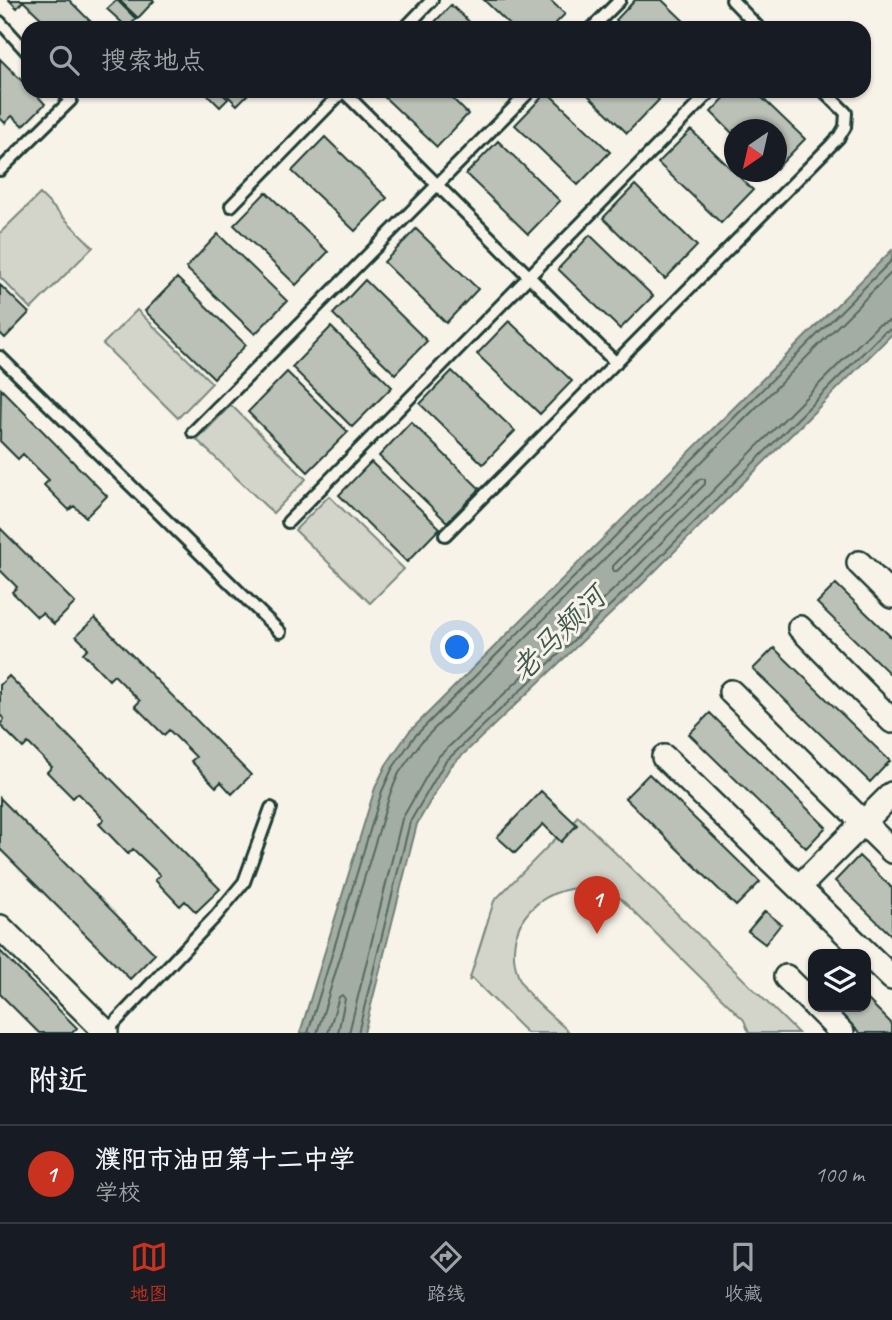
<!DOCTYPE html>
<html lang="zh">
<head>
<meta charset="utf-8">
<style>
  :root { --surface:#171b24; --page:#242831; --text:#f1f3f6; --muted:#9ea1a6; --line:#363941; --accent:#c8321e }
  body { margin:0; font-family:Caveat,"LXGW WenKai TC",sans-serif; background:var(--page); color:var(--text) }
  .controls { position:absolute; right:21px; bottom:21px; display:grid; overflow:hidden; border-radius:14px; box-shadow:0 2px 5px #0004 }
  .controls button { width:63px; height:63px; display:grid; place-items:center; padding:0; border:0; border-bottom:2px solid var(--line); background:var(--surface); color:var(--text); font:35px sans-serif }
  .compass { position:absolute; left:724px; top:119px; width:63px; height:63px; border-radius:50%; background:var(--surface); box-shadow:0 2px 5px #0004; rotate:214deg }
  .you { position:absolute; left:458px; top:648px; width:24px; height:24px; margin:-18px; border:5px solid #fff; border-radius:50%; background:#1a73e8; box-shadow:0 0 0 10px #1a73e833 }
  .badge { display:grid; place-items:center; width:46px; height:46px; border-radius:50%; background:var(--accent); color:#fff; font-size:23px; font-weight:700 }
  .pin { position:absolute; translate:-50% -58px; filter:drop-shadow(0 2px 4px #0008) }
  .pin::after { content:''; position:absolute; top:37px; width:24px; height:21px; background:inherit; clip-path:polygon(0 0,100% 0,50% 100%) }
  .list { margin:0; padding:0; list-style:none }
  h2 { display:flex; justify-content:space-between; align-items:center; height:91px; margin:0; padding:0 28px; font-size:30px }
  h2 small { font-size:23px; font-weight:400; color:var(--muted) }
  .list li { display:grid; grid-template-columns:46px 1fr auto; gap:21px; align-items:center; box-sizing:border-box; height:98px; padding:0 28px; border-top:2px solid var(--line) }
  .list b { display:block; font-size:26px; white-space:nowrap }
  .list p { margin:0; font-size:23px; white-space:nowrap; color:var(--muted) }
  .list em { font-size:23px; font-style:normal; color:var(--muted) }
  .icon { flex:none; width:38px; height:38px; fill:none; stroke:currentColor; stroke-width:2; stroke-linecap:round; stroke-linejoin:round }
  .map { position:relative; flex:none; width:892px; height:1033px; overflow:hidden }
  .search { position:absolute; background:var(--surface); box-shadow:0 2px 5px #0004; left:21px; right:21px; top:21px; height:77px; display:flex; align-items:center; gap:18px; box-sizing:border-box; padding:0 24px; border-radius:21px; color:var(--muted); font-size:26px }
  .sheet { height:189px; background:var(--surface) }
  nav { display:flex; justify-content:space-around; align-items:center; box-sizing:border-box; height:98px; border-top:2px solid var(--line); background:var(--surface); font-size:19px; color:var(--muted) }
  nav a { display:grid; justify-items:center; gap:4px }
  nav .on { color:var(--accent) }
  .map>svg:first-child { display:block }
  .green { fill:#d3d5ca; stroke:#79897f; stroke-width:2 }
  .water { fill:#a4ada3; stroke:#6f8077; stroke-width:2 }
  .lines { fill:none; stroke-linecap:round; stroke-linejoin:round }
  .shore { stroke:#546a60; stroke-width:2 }
  .building { fill:#bbc1b6; stroke:#1f3d34; stroke-width:2 }
  .service-casing { stroke:#1f3d34; stroke-width:16 }
  .minor-casing { stroke:#1f3d34; stroke-width:28 }
  .service { stroke:#f7f3e8; stroke-width:10 }
  .minor { stroke:#f7f3e8; stroke-width:23 }
  .labels { text-anchor:middle; stroke-width:6; stroke-linejoin:round; paint-order:stroke }
  .water-label { font-size:30px; font-style:italic; fill:#405950; stroke:#f7f3e8 }
</style>
</head>
<body>
<div class="map">
<svg width="892" height="1033" viewBox="0 0 892 1033">
  <rect width="100%" height="100%" fill="#f7f3e8"/>
  <filter id="ink" filterUnits="userSpaceOnUse"><feTurbulence type="fractalNoise" baseFrequency=".0143" numOctaves="2"/><feDisplacementMap in="SourceGraphic" scale="14" xChannelSelector="R" yChannelSelector="G"/><feConvolveMatrix kernelMatrix="1 2 1 2 8 2 1 2 1" color-interpolation-filters="sRGB"/></filter>
  <g filter="url(#ink)">
    <path class="green" d="M40 194 93 247 31 309 0 277V233Z
      M137 310 212 383 178 418 103 344Z
      M231 405 306 479 273 513 197 440Z
      M329 496 404 569 370 603 295 530Z
      M578 816 798 1033H749L744 1020 616 894C560 870 495 915 519 978 528 999 554 1017 570 1033H527L472 978 469 981 494 901Z"/>
    <path class="water" d="M892 250V334L643 583 450 767 417 824 364 1033H300L375 788 386 765 409 732Z"/>
    <g class="lines">
      <path class="shore" d="M700 479H705V484L617 571H613V566Z
        M308 1033 382 791 392 769 414 737 892 260
        M317 1033 390 794 399 773 421 742 892 272
        M328 1033 339 997 342 995 345 999 338 1033
        M349 1033 402 819 437 758 633 571 878 325 892 320
        M358 1033 410 822 445 762 639 578 884 332 892 329"/>
    </g>
    <path class="building" d="M9 0H69L97 28H43L47 24 23 1 17 8Z
      M117 0 136 19 128 28 107 9Z
      M119 0H153L154 1 138 18Z
      M484 0H550L565 14 551 28H513Z
      M635 0H662L691 28H624L616 20Z
      M451 5 476 28H429Z
      M0 59 28 87V91H33L45 104 23 126 12 116 5 123 0 118Z
      M204 91H219L228 99 220 107Z
      M223 91H251L237 105Z
      M378 91H445L468 114 437 147Z
      M584 91H650L659 100 627 133Z
      M731 91H755L805 139 776 169V130H734V135L711 112Z
      M547 92 610 152 578 185 515 125Z
      M691 130 753 190 721 223 658 163Z
      M325 137 387 198 355 231 292 171Z
      M498 141 560 201 528 234 466 174Z
      M635 185 697 246 665 279 603 218Z
      M266 192 328 252 296 285 234 225Z
      M416 229 478 289 446 323 384 262Z
      M218 234 287 301 255 334 186 268Z
      M590 235 653 296 620 329 558 269Z
      M177 278 246 345 214 378 145 311Z
      M365 280 427 341 395 374 333 314Z
      M0 285 29 313 5 338 0 333Z
      M509 321 572 381 540 414 477 354Z
      M331 327 392 387 352 427 292 367Z
      M452 371 515 431 483 464 420 404Z
      M287 372 348 432 308 472 248 412Z
      M1 389 107 496 86 517 74 506 69 510 44 485 49 480 23 454 18 459 0 441Z
      M411 422 480 489 447 522 379 456Z
      M371 462 440 528 407 562 339 495Z
      M0 528 75 603 54 624 42 613 37 617 12 592 17 587 0 570Z
      M836 584 892 638V676L817 603Z
      M95 618 251 775 232 794 221 782 216 787 191 761 196 757 169 730 164 735 135 706 140 701 114 675 109 680 83 653 88 648 76 636Z
      M774 648 890 761 870 782 753 669Z
      M9 676 220 889 196 912 185 901 180 906 155 880 160 875 133 849 128 854 99 824 104 819 78 793 73 798 47 772 52 767 28 743 23 748 0 725 4 719 0 715V685Z
      M710 713 826 827 806 848 689 734Z
      M649 774 760 882 736 906 625 798Z
      M541 791 577 825 561 842 543 824 515 853 497 837Z
      M0 798 155 954 130 979 0 849Z
      M859 856 892 888V936L835 881Z
      M765 911 781 924 765 944 748 931Z
      M0 951 77 1028 72 1033H39L0 994Z
      M866 998 892 1024V1033H860L833 1007H866Z"/>
    <g class="lines">
      <defs>
        <path id="service" d="M732 0 759 28
          M0 22 28 53
          M405 28 432 0
          M592 28 620 0
          M343 91 616 363
          M0 170 71 100 62 91
          M231 206 343 91
          M0 357 280 632
          M193 432 530 91
          M288 522 711 91
          M445 535 839 137 845 127 846 113 824 91
          M105 1033 216 916 244 882 271 808"/>
        <path id="minor" d="M859 563 892 596
          M800 628 892 721
          M731 692 892 851
          M664 757 892 978
          M799 887 892 794
          M0 927 106 1032
          M786 977 813 1004
          M816 1007 842 1033"/>
      </defs>
      <use href="#service" class="service-casing"/>
      <use href="#minor" class="minor-casing"/>
      <use href="#service" class="service"/>
      <use href="#minor" class="minor"/>
    </g>
  </g>
  <g class="labels">
    <g class="water-label">
      <text transform="translate(558 634) rotate(-45)" y="10">老马颊河</text>
    </g>
  </g>
</svg>
<div class="controls">
<button><svg class="icon" aria-label="layers" viewBox="0 0 24 24"><path d="M12 4l9 5-9 5-9-5zM3 14l9 5 9-5"/></svg></button>
</div>
<svg class="compass" viewBox="-18 -18 36 36"><path d="M0-13l5 13h-10z" fill="#e53935"/><path d="M0 13l5-13h-10z" fill="#9ea1a6"/></svg>
<div class="you"></div>
<div class="pin badge" style="left:597px;top:934px">1</div>
<div class="search"><svg class="icon" aria-label="search" viewBox="0 0 24 24"><circle cx="10" cy="10" r="6"/><path d="M15 15l6 6"/></svg>搜索地点</div>
</div>
<section class="sheet">
<h2>附近<small></small></h2>
<ul class="list">
<li><span class="badge">1</span><div><b>濮阳市油田第十二中学</b><p>学校</p></div><em>100 m</em></li>
</ul>
</section>
<nav>
<a class="on"><svg class="icon" aria-label="map" viewBox="0 0 24 24"><path d="M3 6l6-2 6 2 6-2v14l-6 2-6-2-6 2zM9 4v14M15 6v14"/></svg>地图</a>
<a><svg class="icon" aria-label="directions" viewBox="0 0 24 24"><path d="M12 3l9 9-9 9-9-9zM9 14v-3h6M13 9l2 2-2 2"/></svg>路线</a>
<a><svg class="icon" aria-label="saved" viewBox="0 0 24 24"><path d="M7 4h10v16l-5-4-5 4z"/></svg>收藏</a>
</nav>
</body>
</html>
